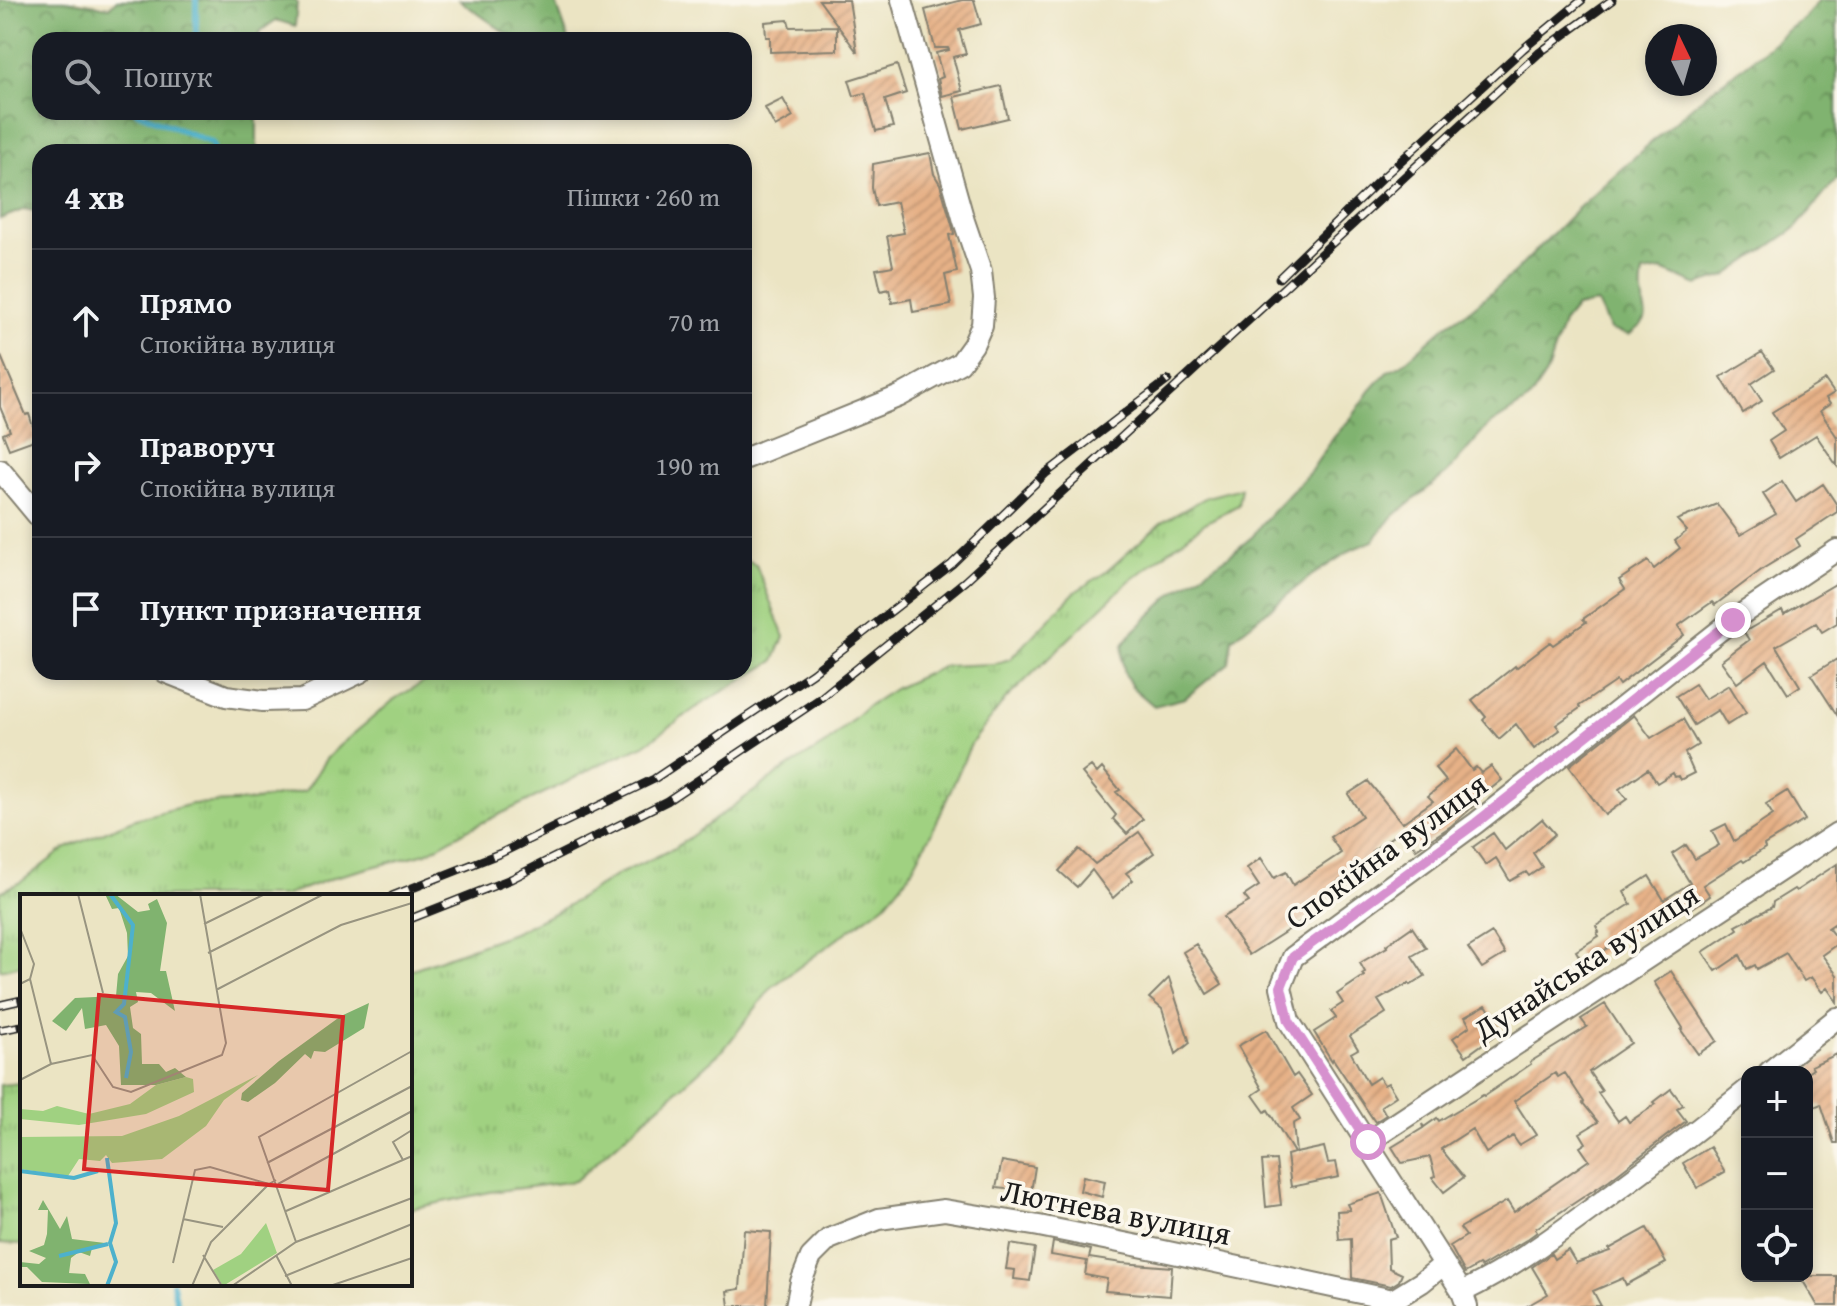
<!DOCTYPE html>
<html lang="uk">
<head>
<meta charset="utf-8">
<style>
  :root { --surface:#171b24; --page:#242831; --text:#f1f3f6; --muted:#9ea1a6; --line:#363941 }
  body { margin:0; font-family:"Gentium Book Plus",serif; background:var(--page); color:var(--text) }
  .controls { position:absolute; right:24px; bottom:24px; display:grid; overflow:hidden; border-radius:16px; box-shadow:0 4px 12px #0003 }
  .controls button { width:72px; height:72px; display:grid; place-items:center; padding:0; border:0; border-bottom:2px solid var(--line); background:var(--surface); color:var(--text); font:40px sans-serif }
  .compass { position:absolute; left:1645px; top:24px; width:72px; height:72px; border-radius:50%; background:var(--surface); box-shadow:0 4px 12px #0003; rotate:355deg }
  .stop { position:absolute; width:24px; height:24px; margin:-18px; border:6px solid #d690ce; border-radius:50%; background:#fff }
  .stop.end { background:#d690ce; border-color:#fff; box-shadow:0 2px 8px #0008 }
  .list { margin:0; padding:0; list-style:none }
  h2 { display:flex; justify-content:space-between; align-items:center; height:104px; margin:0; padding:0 32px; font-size:34px }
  h2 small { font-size:26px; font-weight:400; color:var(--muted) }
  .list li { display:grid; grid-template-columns:52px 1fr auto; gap:24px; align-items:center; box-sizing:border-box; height:144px; padding:0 32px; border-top:2px solid var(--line) }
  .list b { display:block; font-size:30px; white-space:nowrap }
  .list p { margin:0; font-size:26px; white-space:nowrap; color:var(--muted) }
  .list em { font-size:26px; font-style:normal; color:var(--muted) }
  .icon { flex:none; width:44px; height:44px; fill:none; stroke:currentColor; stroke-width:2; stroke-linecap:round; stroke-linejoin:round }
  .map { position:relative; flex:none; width:1837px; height:1306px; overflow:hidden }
  .search { position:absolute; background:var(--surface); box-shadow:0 4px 12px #0003; left:32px; top:32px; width:720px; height:88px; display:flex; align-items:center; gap:20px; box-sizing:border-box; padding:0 28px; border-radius:24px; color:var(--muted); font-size:30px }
  .panel { position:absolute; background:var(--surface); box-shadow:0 4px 12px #0003; left:32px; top:144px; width:720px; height:536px; border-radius:24px }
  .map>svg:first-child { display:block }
  .grass { fill:url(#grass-tufts); stroke:#5e764e; stroke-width:2 }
  .forest { fill:url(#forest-crowns); stroke:#4e6846; stroke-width:2 }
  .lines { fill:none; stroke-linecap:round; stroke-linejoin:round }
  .stream { stroke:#4db1cc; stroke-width:6 }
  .building { fill:url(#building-hatch) }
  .minor-casing { stroke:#848070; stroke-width:24 }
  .minor { stroke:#fff; stroke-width:20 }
  .rail-casing { stroke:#1c1c1c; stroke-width:9 }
  .rail { stroke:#fbf7ec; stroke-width:6; stroke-dasharray:18; stroke-linecap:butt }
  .route { stroke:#d690ce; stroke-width:10 }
  .labels { text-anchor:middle; stroke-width:7; stroke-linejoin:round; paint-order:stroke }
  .street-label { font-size:32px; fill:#1c1c1c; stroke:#fbf7ec }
  .inset-river { fill:none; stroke:#4db1cc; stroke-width:4 }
  .inset-road { fill:none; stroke:#989480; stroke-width:2 }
  .view { fill:#d62828; fill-opacity:0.15; stroke:#d62828; stroke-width:4 }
  .inset-edge { fill:none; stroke:#1c1c1c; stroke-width:4 }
</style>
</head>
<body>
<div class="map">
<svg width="1837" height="1306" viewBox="0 0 1837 1306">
  <defs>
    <pattern id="grass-tufts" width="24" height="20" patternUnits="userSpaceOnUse" patternTransform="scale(2)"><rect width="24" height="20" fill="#a0d181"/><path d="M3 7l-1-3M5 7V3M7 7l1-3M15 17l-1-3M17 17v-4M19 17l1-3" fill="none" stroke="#89b36f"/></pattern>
    <pattern id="forest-crowns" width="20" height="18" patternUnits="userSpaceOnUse" patternTransform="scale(2)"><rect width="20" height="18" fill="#80b36f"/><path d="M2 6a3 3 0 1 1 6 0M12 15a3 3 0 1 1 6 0" fill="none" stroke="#68915a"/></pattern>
    <pattern id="building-hatch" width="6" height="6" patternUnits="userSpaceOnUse" patternTransform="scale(2)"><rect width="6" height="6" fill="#e6b187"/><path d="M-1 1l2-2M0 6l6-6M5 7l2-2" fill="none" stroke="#c59874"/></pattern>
  </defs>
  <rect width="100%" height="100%" fill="#fbf7ec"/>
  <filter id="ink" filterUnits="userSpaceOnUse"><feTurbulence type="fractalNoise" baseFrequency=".0125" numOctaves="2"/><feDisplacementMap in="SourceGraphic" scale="16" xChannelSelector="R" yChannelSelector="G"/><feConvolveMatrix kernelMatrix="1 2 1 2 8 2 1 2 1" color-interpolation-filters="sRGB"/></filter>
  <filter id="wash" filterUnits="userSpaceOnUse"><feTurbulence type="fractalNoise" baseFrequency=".006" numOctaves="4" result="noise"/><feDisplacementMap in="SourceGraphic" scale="32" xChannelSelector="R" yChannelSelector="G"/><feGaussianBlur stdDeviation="1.8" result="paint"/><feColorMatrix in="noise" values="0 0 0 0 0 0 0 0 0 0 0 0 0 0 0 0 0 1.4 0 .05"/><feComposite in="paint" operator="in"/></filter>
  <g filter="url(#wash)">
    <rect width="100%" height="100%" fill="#ebe4c3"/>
    <path class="grass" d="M1241 488 1238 505 1205 523 1128 582 1005 700 971 744 935 826 909 875 885 904 772 987 724 1049 575 1181 490 1192 410 1209V970L513 933 560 910 619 874 675 848 782 771 827 743 866 707 896 688 944 666 993 664 1010 659 1075 592 1106 572 1161 523 1207 497Z
      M744 558 756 565 784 637 774 661 700 705 644 745 596 766 565 783 471 828 426 853 338 876 284 896H22V965L0 970V892L21 882 64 849 135 819 192 804 251 801 305 791 326 759 339 746 396 698 442 672H744Z
      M22 1083V1244L0 1243V1085Z"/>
    <path class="forest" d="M0 0H65L109 7 117 0H295L297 3 295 26 276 20 262 30 255 40H40V112H256L257 115V152H40V212L25 209 0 219Z
      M459 0H555L569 40H522L504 32Z
      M1819 0H1837V179L1796 228 1726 276 1697 285 1662 270 1643 273C1642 280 1641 288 1642 294 1645 320 1653 316 1629 335L1610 330 1597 303 1576 307 1563 323 1546 374 1529 400 1488 426 1447 473 1391 518 1373 541 1353 549 1311 576 1232 639 1229 663 1185 698 1154 706 1132 687 1125 674 1122 660 1123 645 1132 633 1172 594 1231 554 1253 536 1261 524 1310 472 1334 437 1353 416 1370 391 1388 371 1401 365 1448 324 1471 309 1514 273 1575 211 1629 162 1705 95 1761 53 1793 26 1804 19Z"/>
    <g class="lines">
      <path class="stream" d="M196 40V0
        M137 112 212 143 214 152
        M173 1284 177 1306"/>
    </g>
    <g id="blocks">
      <path class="building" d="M819 0H849L857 52Z
        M962 0H974L981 24 959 30 966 54 953 57 962 91 942 96 938 79 943 77 936 53 949 50 948 48H935L925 10Z
        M788 20 790 27 837 26V50L770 52V37H766L765 22Z
        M897 65 906 93 885 100 893 127 876 131 865 93 854 96 849 80Z
        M1001 86 1008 118 962 129 954 97Z
        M783 99 793 117 775 127 765 108Z
        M930 153 934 174 940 184 953 228 954 234 949 235 957 272 945 275 951 305 913 312 911 299 892 303 889 289 881 291 876 269 893 266 887 236 904 233 897 202 876 206 872 188 873 164Z
        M1762 352 1774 369 1751 384 1762 401 1743 413 1721 377Z
        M0 354 26 415 29 414 37 439 9 449 3 434 10 431 0 407Z
        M1825 380 1834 393 1826 398 1830 404 1820 411 1837 437V466L1816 435 1779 458 1769 441 1784 431 1772 412Z
        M1782 481 1796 502 1823 484 1837 505V512L1796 539 1800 546 1764 568 1715 605 1712 602 1678 626 1684 635 1619 685 1616 681 1579 706 1580 708 1556 725 1560 730 1534 749 1516 724 1499 739 1483 720 1486 717 1472 700 1515 666 1516 668 1550 642 1553 645 1586 622 1583 619 1625 589 1619 580 1648 561 1654 569 1680 548 1675 541 1687 531 1677 520 1717 504 1740 535 1776 514 1763 494Z
        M1837 583V623L1822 632 1816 623 1776 646 1800 686 1788 694 1767 661 1737 683 1721 661 1749 640 1744 632 1782 610 1784 614Z
        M1837 659V715L1811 675Z
        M1695 684 1705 699 1729 685 1746 713 1727 725 1718 710 1694 725 1676 696Z
        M1634 715 1651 738 1683 719 1698 745 1685 753 1694 773 1680 780 1678 776 1675 777 1673 773 1657 783 1648 769 1619 789 1627 799 1605 815 1569 766Z
        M1456 749 1472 770 1476 767 1481 773 1491 766 1502 780 1474 802 1476 804 1451 826 1416 849 1403 829 1372 851 1375 857 1330 887 1332 890 1304 908 1310 916 1249 955 1223 917 1249 902 1244 896 1259 886 1247 868 1261 858 1274 878 1286 872 1293 885 1341 853 1330 837 1362 816 1348 794 1368 781 1402 823 1433 801 1428 796 1446 781 1435 768Z
        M1091 766 1097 773 1102 768 1120 790 1116 792 1143 819 1127 834 1113 819 1116 815 1082 773Z
        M1787 791 1805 820 1764 845 1765 848 1744 862 1742 860 1703 885 1710 896 1691 909 1688 904 1648 930 1644 924 1584 964 1576 951 1599 936 1597 933 1599 932 1596 926 1631 904 1624 892 1649 876 1664 900 1690 883 1672 854 1686 845 1695 859 1719 845 1712 831 1726 824 1734 841 1773 815 1766 804Z
        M1542 819 1555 834 1533 853 1542 867 1529 876 1526 872 1510 881 1496 858 1486 865 1473 847 1493 833 1505 850Z
        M1139 832 1154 853 1126 873 1133 880 1113 898 1092 870 1077 887 1059 871 1079 849 1095 864Z
        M1837 864V922L1828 928 1837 939V944L1822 955 1837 975V1002L1827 988 1822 992 1811 977 1804 981 1786 953 1757 969 1755 965 1747 969 1740 955 1716 971 1703 952 1738 929 1736 926 1772 907 1773 902 1794 889 1796 891Z
        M1412 927 1426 948 1412 956 1425 976 1410 985 1409 983 1378 1000 1386 1013 1350 1036 1358 1049 1351 1053 1368 1084 1379 1077 1384 1085 1388 1083 1396 1096 1381 1106 1386 1115 1375 1122 1333 1059 1332 1061 1314 1032 1336 1018 1331 1011 1343 1003 1337 994 1364 976 1362 974 1365 972 1360 963 1387 947 1386 945Z
        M1492 933 1505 954 1482 968 1468 948Z
        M1196 944 1222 984 1207 994 1183 952Z
        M1671 971 1717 1041 1698 1054 1681 1030 1683 1028 1654 982Z
        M1169 978 1190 1043 1176 1054 1162 1009 1149 998Z
        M1605 1004 1631 1043 1589 1072 1602 1091 1598 1093 1618 1121 1625 1116 1629 1122 1656 1104 1654 1102 1671 1089 1683 1105 1677 1109 1686 1121 1609 1180 1535 1229 1537 1232 1526 1240 1481 1267 1479 1265 1465 1273 1450 1246 1466 1236 1460 1228 1507 1201 1514 1212 1589 1160 1580 1147 1586 1143 1580 1133 1598 1122 1583 1103 1584 1102 1565 1073 1558 1077 1555 1073 1514 1101 1536 1135 1519 1145 1513 1136 1486 1153 1472 1129 1441 1149 1464 1177 1444 1192 1432 1177 1435 1176 1430 1157 1402 1163 1392 1147 1423 1128 1422 1124 1424 1127 1437 1118 1439 1121 1483 1095 1484 1096 1531 1064 1530 1062 1587 1027 1581 1019Z
        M1486 1005 1502 1030 1466 1056 1453 1038 1470 1026 1465 1017Z
        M1266 1030 1293 1077 1297 1074 1312 1095 1293 1108 1300 1120 1293 1124 1296 1153 1324 1147 1328 1163 1336 1162 1339 1177 1291 1187 1287 1155 1294 1153 1268 1110 1265 1112 1253 1095 1262 1089 1238 1046Z
        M1837 1054V1143H1834L1821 1104 1807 1110V1073L1813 1069 1811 1066Z
        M1710 1147 1725 1172 1697 1188 1683 1163Z
        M1276 1160 1281 1205 1266 1207 1262 1161Z
        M1002 1161 1035 1167 1031 1192 996 1188Z
        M1083 1176 1105 1181 1102 1197 1080 1191Z
        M1381 1193 1396 1237 1388 1239 1389 1268 1402 1274 1399 1281 1391 1286 1352 1278 1351 1239 1339 1240 1337 1211 1350 1210 1347 1204Z
        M1647 1228 1666 1263 1626 1285 1623 1278 1593 1291 1601 1306H1527L1548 1294 1532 1267 1551 1254 1554 1259 1568 1250 1576 1263 1610 1251 1609 1249Z
        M744 1230 771 1232 767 1306H729L727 1291 740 1289Z
        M1053 1242 1091 1250 1089 1258 1122 1263 1172 1267 1170 1296 1105 1291 1107 1279 1085 1275 1087 1261 1051 1255Z
        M1010 1244 1035 1248 1030 1281 1014 1279 1015 1270 1006 1269Z
        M1800 1276H1837V1306H1818Z"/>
    </g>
  </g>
  <g filter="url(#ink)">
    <use href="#blocks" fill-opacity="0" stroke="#848070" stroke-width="2"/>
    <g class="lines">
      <defs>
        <path id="minor" d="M744 459 900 396 960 363 973 345 982 325 984 298 981 271 964 221 902 0
          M0 470 40 518
          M165 672 226 696 263 701 302 700 361 672
          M1769 1072 1837 1018
          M1368 1142 1837 833
          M1462 1292C1512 1268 1556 1235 1601 1202 1650 1166 1699 1129 1747 1090
          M796 1306 801 1282 811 1257 829 1239 879 1219 944 1210 1039 1226 1159 1250 1393 1300 1422 1282 1443 1265
          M1467 1306 1462 1292 1289 1021 1281 987 1293 957 1476 823 1733 620 1837 550"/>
      </defs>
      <use href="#minor" class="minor-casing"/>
      <use href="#minor" class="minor"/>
      <defs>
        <path id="rail" d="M1279 278 1382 178 1523 49 1582 0
          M392 896 501 853 654 779 812 673 952 564 1045 474 1168 380
          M410 919 511 879 667 801 818 700 965 581 1539 53 1612 0
          M0 1005 22 1000
          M0 1030 22 1026"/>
      </defs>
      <use href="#rail" class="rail-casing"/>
      <use href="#rail" class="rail"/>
    </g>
  </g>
  <g class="lines" filter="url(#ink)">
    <path class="route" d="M1368 1142 1289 1021 1281 987 1293 957 1476 823 1733 620"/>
  </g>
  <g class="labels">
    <g class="street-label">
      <text transform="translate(1386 851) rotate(-36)" y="11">Спокійна вулиця</text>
      <text transform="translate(1586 962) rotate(-33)" y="11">Дунайська вулиця</text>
      <text transform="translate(1116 1212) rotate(11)" y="11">Лютнева вулиця</text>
    </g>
  </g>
  <g transform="translate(20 894)">
    <rect width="392" height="392" fill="#ebe4c3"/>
    <path d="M238 181 204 206 186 232 142 265 92 269 86 261 80 267 59 265 48 282 0 275V243L102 242 159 222ZM166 183 173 185 174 198 126 220 59 231 0 225V215L23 217 37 212 69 220 110 210 136 191Z" fill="#a0d181"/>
    <path d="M85 0H95L118 18 130 16 128 10 137 5 147 29 140 77H146L155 117 131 99 116 98 118 108 110 113 113 134 121 140 122 170H139L146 178 155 174 166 183 136 191H101L99 152 86 131 65 135 62 114 46 137 32 127 55 104 96 102 98 80 108 62 107 39 99 14 92 15ZM349 109 344 134 305 158 294 157 291 165 285 160 255 189 228 208 221 206 222 199 259 167 321 122ZM23 306 40 335 47 322 52 345 85 349 72 354 70 362 59 358 51 364 49 379 65 380 70 390 22 388 7 373H0V368L19 370 26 364 9 357 24 351 27 340 28 316H18Z" fill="#80b36f"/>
    <path d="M246 329 257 359 203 392 193 376 221 360Z" fill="#a0d181"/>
    <path class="inset-river" d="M90 0 113 31 104 110 96 118 105 123 111 158 106 184M0 277 54 284 78 277M39 362 88 350M87 392 96 368 90 349 96 329 87 264"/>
    <path class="inset-road" d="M58 0 83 99M184 30 245 0M0 34 14 70 10 85 0 90M188 59 304 0M10 85 31 170M196 96 321 31 392 9M0 186 31 170 72 161 93 193 111 198 202 161 206 149 180 0M383 266 373 248 392 236M247 269 392 192M258 290 392 217M266 317 392 262M163 325 203 333M276 348 239 243 392 157M183 361 202 392M256 361 272 392M153 369 175 276 190 273 249 290 256 286M265 382 392 330M172 392 191 348 249 290M212 392 276 348 392 304M310 392 392 364"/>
    <path class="view" d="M79 101 323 123 308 296 64 275Z"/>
    <rect width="392" height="392" class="inset-edge"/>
  </g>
</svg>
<div class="controls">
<button>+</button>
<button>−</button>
<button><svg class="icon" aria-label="locate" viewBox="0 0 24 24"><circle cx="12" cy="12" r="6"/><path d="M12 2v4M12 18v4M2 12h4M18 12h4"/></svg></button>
</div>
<svg class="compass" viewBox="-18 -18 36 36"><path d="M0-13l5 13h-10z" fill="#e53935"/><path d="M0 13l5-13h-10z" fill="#9ea1a6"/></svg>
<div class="stop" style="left:1368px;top:1142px"></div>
<div class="stop end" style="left:1733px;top:620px"></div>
<div class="search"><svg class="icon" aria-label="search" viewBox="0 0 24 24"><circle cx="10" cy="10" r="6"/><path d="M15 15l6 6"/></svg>Пошук</div>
<section class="panel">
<h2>4 хв<small>Пішки · 260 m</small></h2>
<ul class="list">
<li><svg class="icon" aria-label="ahead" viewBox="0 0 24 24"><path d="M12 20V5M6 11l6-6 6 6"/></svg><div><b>Прямо</b><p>Спокійна вулиця</p></div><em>70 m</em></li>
<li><svg class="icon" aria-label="right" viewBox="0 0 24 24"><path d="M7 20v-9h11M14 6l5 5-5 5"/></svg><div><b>Праворуч</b><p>Спокійна вулиця</p></div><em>190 m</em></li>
<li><svg class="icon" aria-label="arrive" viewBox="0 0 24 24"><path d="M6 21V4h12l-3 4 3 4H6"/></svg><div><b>Пункт призначення</b></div></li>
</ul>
</section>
</div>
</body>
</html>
